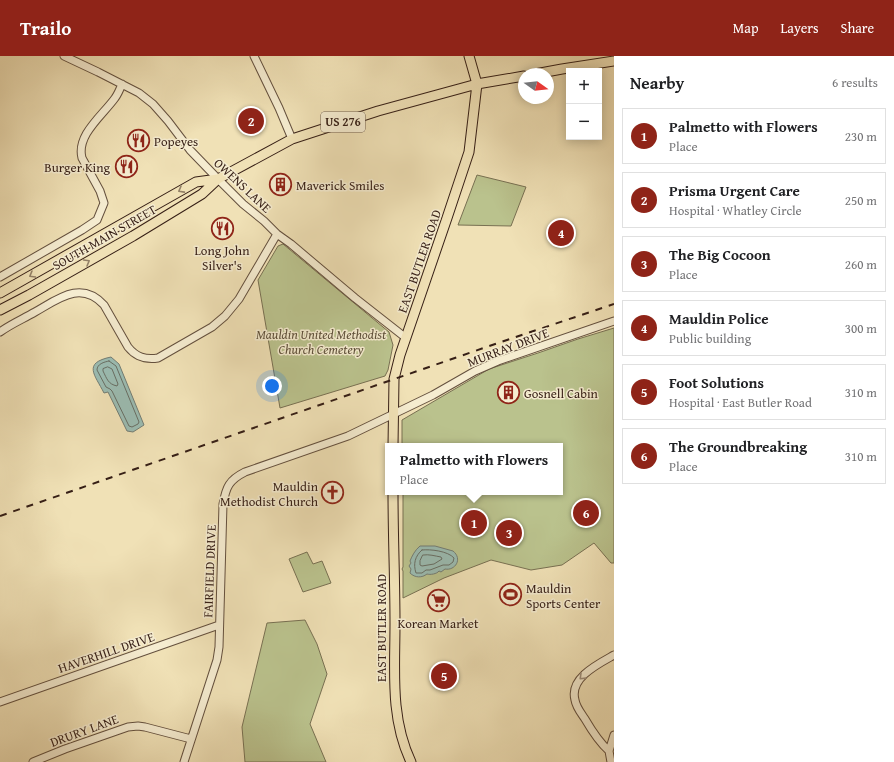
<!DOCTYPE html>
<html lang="en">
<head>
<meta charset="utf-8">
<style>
  :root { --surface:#fff; --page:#f6f6f6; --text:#202124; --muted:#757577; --line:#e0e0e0; --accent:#8f2418 }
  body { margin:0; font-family:"Gentium Book Plus",serif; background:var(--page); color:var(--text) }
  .controls { position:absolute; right:12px; top:12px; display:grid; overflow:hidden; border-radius:0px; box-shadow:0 2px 10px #0003 }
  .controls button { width:36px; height:36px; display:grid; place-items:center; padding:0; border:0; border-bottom:1px solid var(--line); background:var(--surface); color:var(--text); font:20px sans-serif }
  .compass { position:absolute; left:518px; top:12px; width:36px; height:36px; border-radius:50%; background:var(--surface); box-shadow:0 2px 10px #0003; rotate:105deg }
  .you { position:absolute; left:272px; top:330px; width:14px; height:14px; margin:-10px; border:3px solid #fff; border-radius:50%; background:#1a73e8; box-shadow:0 0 0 6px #1a73e833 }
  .badge { display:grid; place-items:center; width:26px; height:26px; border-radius:50%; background:var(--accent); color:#fff; font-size:13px; font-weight:700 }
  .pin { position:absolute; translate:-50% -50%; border:2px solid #fff; box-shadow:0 1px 4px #0006 }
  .popup { position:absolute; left:385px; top:387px; width:178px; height:52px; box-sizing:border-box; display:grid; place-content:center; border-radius:0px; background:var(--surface); filter:drop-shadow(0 1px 3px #0005); font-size:13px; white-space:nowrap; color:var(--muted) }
  .popup b { font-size:15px; color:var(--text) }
  .popup::after { content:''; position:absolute; left:50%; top:100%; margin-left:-8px; border:8px solid transparent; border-top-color:var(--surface) }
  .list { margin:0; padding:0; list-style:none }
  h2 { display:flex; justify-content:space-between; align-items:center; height:52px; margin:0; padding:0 16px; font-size:17px }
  h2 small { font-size:13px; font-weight:400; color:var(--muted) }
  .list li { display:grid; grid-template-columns:26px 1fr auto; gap:12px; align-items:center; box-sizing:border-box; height:56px; margin:0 8px 8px; padding:0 8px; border:1px solid var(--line); border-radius:0px }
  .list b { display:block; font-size:15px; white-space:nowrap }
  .list p { margin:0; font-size:13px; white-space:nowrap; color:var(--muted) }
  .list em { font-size:13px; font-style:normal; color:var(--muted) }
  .map { position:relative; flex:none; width:614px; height:706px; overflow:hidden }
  header { display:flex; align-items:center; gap:24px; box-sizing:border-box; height:56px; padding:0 20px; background:var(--accent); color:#fff }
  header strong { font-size:19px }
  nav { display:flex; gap:22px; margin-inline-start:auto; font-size:14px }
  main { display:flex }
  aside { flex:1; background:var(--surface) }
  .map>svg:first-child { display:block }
  .green { fill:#bac28d; stroke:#787052 }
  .water { fill:#9bbcb2; stroke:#737d74 }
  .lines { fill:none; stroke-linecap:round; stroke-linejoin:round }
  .shore { stroke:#686e64; stroke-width:1 }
  .minor-casing { stroke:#64503e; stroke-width:9 }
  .major-casing { stroke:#361f16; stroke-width:11 }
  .minor { stroke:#f5ecd0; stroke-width:7 }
  .major { stroke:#f0e1b6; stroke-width:9 }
  .rail { stroke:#361f16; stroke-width:2; stroke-dasharray:7 7; stroke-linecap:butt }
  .oneway { stroke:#938066 }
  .oneway2 { stroke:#9f907c }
  .labels { text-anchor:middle; stroke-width:3; stroke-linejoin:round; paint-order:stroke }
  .shield { fill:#f5ecd0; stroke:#6f5c4e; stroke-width:1 }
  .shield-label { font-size:12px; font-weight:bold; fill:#361f16 }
  .poi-label { font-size:13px; fill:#361f16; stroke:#f5ecd0; text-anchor:start }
  .street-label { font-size:13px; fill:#361f16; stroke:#f5ecd0 }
  .park-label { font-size:13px; font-style:italic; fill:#5e503a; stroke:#f5ecd0 }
</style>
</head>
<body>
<header>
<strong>Trailo</strong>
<nav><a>Map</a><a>Layers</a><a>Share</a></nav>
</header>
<main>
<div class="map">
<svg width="614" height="706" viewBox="0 0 614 706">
  <rect width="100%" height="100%" fill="#f0e1b6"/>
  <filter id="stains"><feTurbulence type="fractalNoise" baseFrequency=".005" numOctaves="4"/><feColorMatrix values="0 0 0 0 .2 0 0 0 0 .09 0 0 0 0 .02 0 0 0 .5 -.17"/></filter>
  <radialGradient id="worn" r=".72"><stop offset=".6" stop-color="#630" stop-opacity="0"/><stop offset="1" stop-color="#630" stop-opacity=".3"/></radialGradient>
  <path class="green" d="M477 119 526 131 511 170 458 169Z
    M283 188 389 276 393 289 388 314 385 320 280 352 258 224 278 190Z
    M614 272V507H611L594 487 562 509 531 514 491 504 444 522 403 542V515L402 513 403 511V436H560V390H402V364L489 313 538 297 578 283Z
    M307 496 313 508 322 505 331 527 303 536 289 503Z
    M305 564 317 588 327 618 310 668 326 706H245L242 671 267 567Z"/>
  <path class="water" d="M111 301 119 308 144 369 133 376 127 375 108 336 104 337C95 319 82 307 111 301Z
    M420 490H435L453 495C463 503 455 515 445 513L441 516 439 515C437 518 430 519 427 518 422 522 415 522 410 517L411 513 409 510 411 507 410 505C412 500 415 494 420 490Z"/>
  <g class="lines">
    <path class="shore" d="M109 305 116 310 139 366 138 368 132 371 129 370 112 335 110 333 106 331 97 314C97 308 104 306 109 305Z
      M108 311 112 313 118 328 117 330C108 328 107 323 103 315V313Z
      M422 494C430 493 448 495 454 502L453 506 449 509H443L430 514H426L422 517H416C413 508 415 500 422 494Z
      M423 499C429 498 435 500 441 501L442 503 434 508 422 510 420 509V505Z"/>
    <defs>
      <path id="minor" d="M64 0 98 16 139 37 153 48 168 65 190 94 218 123 243 148 264 165 277 178 291 188 355 242 406 282
        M254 0 279 52 292 83
        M0 221 82 174 97 164 104 147 100 135 82 102C76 79 103 59 115 42 118 38 120 33 122 28
        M0 276C11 268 23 263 35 256 58 243 81 224 104 249L128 291C136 301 145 304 158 302L212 271 225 260 239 243 277 178
        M0 646 219 569
        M609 695C599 686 592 675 585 663 581 657 576 651 575 644 569 622 598 608 614 599
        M33 706 65 693 128 671 138 670 145 671 191 683
        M184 706 217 604 219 591 223 448C226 431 229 424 245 416L348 380 433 339 475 315 498 305 614 265
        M611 706 609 695 614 679"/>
      <path id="major" d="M535 18 562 13 614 5
        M0 237 196 126 218 123
        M0 254 29 239 133 180 202 138 218 123 292 83 378 55 477 28 524 20
        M393 390 394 323 400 299 447 162 469 96 477 28 469 0
        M393 436C393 480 395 524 395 568 395 615 390 662 411 706"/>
    </defs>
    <use href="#minor" class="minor-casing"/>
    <use href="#major" class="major-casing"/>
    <use href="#minor" class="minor"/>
    <use href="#major" class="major"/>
    <path class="rail" d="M0 460 498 287 614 248"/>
  </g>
  <defs><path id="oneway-chevron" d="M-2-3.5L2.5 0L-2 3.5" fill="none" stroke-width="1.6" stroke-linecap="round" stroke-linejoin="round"/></defs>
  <g class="oneway">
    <use href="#oneway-chevron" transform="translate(181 134) rotate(151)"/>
    <use href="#oneway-chevron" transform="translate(87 206) rotate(-30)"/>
    <use href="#oneway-chevron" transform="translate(32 219) rotate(150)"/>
  </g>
  <use class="oneway2" href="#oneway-chevron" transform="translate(582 621) rotate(136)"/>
  <defs>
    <symbol id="restaurant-ring" viewBox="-11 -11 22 22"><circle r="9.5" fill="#f5ecd0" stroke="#8f2418" stroke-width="1.5"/><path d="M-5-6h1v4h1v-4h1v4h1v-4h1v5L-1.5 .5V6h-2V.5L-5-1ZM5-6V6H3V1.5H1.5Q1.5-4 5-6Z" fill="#8f2418"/></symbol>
    <symbol id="building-ring" viewBox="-11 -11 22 22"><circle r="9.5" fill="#f5ecd0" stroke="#8f2418" stroke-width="1.5"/><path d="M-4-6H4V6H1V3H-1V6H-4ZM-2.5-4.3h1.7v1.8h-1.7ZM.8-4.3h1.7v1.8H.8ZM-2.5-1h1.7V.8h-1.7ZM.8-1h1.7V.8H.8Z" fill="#8f2418"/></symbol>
    <symbol id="church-ring" viewBox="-11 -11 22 22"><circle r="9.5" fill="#f5ecd0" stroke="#8f2418" stroke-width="1.5"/><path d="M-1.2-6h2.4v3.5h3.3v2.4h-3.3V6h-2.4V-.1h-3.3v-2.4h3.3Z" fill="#8f2418"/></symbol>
    <symbol id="stadium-ring" viewBox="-11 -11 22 22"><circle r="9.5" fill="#f5ecd0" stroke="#8f2418" stroke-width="1.5"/><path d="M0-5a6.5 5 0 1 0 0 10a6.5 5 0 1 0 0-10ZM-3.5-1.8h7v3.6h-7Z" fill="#8f2418"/></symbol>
    <symbol id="supermarket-ring" viewBox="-11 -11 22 22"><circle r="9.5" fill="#f5ecd0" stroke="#8f2418" stroke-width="1.5"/><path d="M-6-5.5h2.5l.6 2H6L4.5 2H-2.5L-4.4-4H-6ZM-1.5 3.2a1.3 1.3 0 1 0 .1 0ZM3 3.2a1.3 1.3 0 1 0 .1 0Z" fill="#8f2418"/></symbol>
  </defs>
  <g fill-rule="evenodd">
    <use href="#restaurant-ring" x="126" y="72" width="25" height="25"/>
    <use href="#restaurant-ring" x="114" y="98" width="25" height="25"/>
    <use href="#building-ring" x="268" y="116" width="25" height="25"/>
    <use href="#restaurant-ring" x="210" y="160" width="25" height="25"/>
    <use href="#building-ring" x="496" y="324" width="25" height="25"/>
    <use href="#church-ring" x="320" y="424" width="25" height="25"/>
    <use href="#stadium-ring" x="498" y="526" width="25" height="25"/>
    <use href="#supermarket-ring" x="426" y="532" width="25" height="25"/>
  </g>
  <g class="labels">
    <rect class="shield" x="321" y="56" width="44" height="20" rx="3"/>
    <g class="shield-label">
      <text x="343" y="70">US 276</text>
    </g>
    <g class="poi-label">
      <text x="154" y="90">Popeyes</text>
      <text x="110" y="116" text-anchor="end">Burger King</text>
      <text x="296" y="134">Maverick Smiles</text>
      <text x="222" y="199" text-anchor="middle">Long John<tspan x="222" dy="15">Silver's</tspan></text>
      <text x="524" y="342">Gosnell Cabin</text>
      <text x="318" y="435" text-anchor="end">Mauldin<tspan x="318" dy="15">Methodist Church</tspan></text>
      <text x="526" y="537">Mauldin<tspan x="526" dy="15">Sports Center</tspan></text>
      <text x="438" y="572" text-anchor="middle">Korean Market</text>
    </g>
    <g class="street-label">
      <text transform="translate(243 129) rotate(43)" y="5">OWENS LANE</text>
      <text transform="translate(104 181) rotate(-30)" y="5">SOUTH MAIN STREET</text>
      <text transform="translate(419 205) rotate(-71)" y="5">EAST BUTLER ROAD</text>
      <text transform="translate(508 291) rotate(-21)" y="5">MURRAY DRIVE</text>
      <text transform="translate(209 515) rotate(-88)" y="5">FAIRFIELD DRIVE</text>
      <text transform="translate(381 572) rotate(-90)" y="5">EAST BUTLER ROAD</text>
      <text transform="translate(106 596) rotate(-19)" y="5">HAVERHILL DRIVE</text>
      <text transform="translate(84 674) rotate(-20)" y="5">DRURY LANE</text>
    </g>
    <g class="park-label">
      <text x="321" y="283">Mauldin United Methodist<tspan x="321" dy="15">Church Cemetery</tspan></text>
    </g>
  </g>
  <rect width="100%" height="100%" filter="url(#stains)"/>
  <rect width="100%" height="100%" fill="url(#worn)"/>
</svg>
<div class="controls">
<button>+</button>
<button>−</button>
</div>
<svg class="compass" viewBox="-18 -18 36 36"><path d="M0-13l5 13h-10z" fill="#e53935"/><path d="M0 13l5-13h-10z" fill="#757577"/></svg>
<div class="you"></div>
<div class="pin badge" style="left:474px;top:467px">1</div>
<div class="popup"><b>Palmetto with Flowers</b>Place</div>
<div class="pin badge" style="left:251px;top:65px">2</div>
<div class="pin badge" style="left:509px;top:477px">3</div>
<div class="pin badge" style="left:561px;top:177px">4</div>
<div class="pin badge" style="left:444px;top:620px">5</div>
<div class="pin badge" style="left:586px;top:457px">6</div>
</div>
<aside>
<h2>Nearby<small>6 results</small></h2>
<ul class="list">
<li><span class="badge">1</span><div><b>Palmetto with Flowers</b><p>Place</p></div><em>230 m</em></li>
<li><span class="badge">2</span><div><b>Prisma Urgent Care</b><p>Hospital · Whatley Circle</p></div><em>250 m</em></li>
<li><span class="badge">3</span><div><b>The Big Cocoon</b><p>Place</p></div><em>260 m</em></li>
<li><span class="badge">4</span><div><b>Mauldin Police</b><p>Public building</p></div><em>300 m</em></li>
<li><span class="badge">5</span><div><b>Foot Solutions</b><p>Hospital · East Butler Road</p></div><em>310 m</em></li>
<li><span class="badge">6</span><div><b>The Groundbreaking</b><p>Place</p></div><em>310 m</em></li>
</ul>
</aside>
</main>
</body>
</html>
